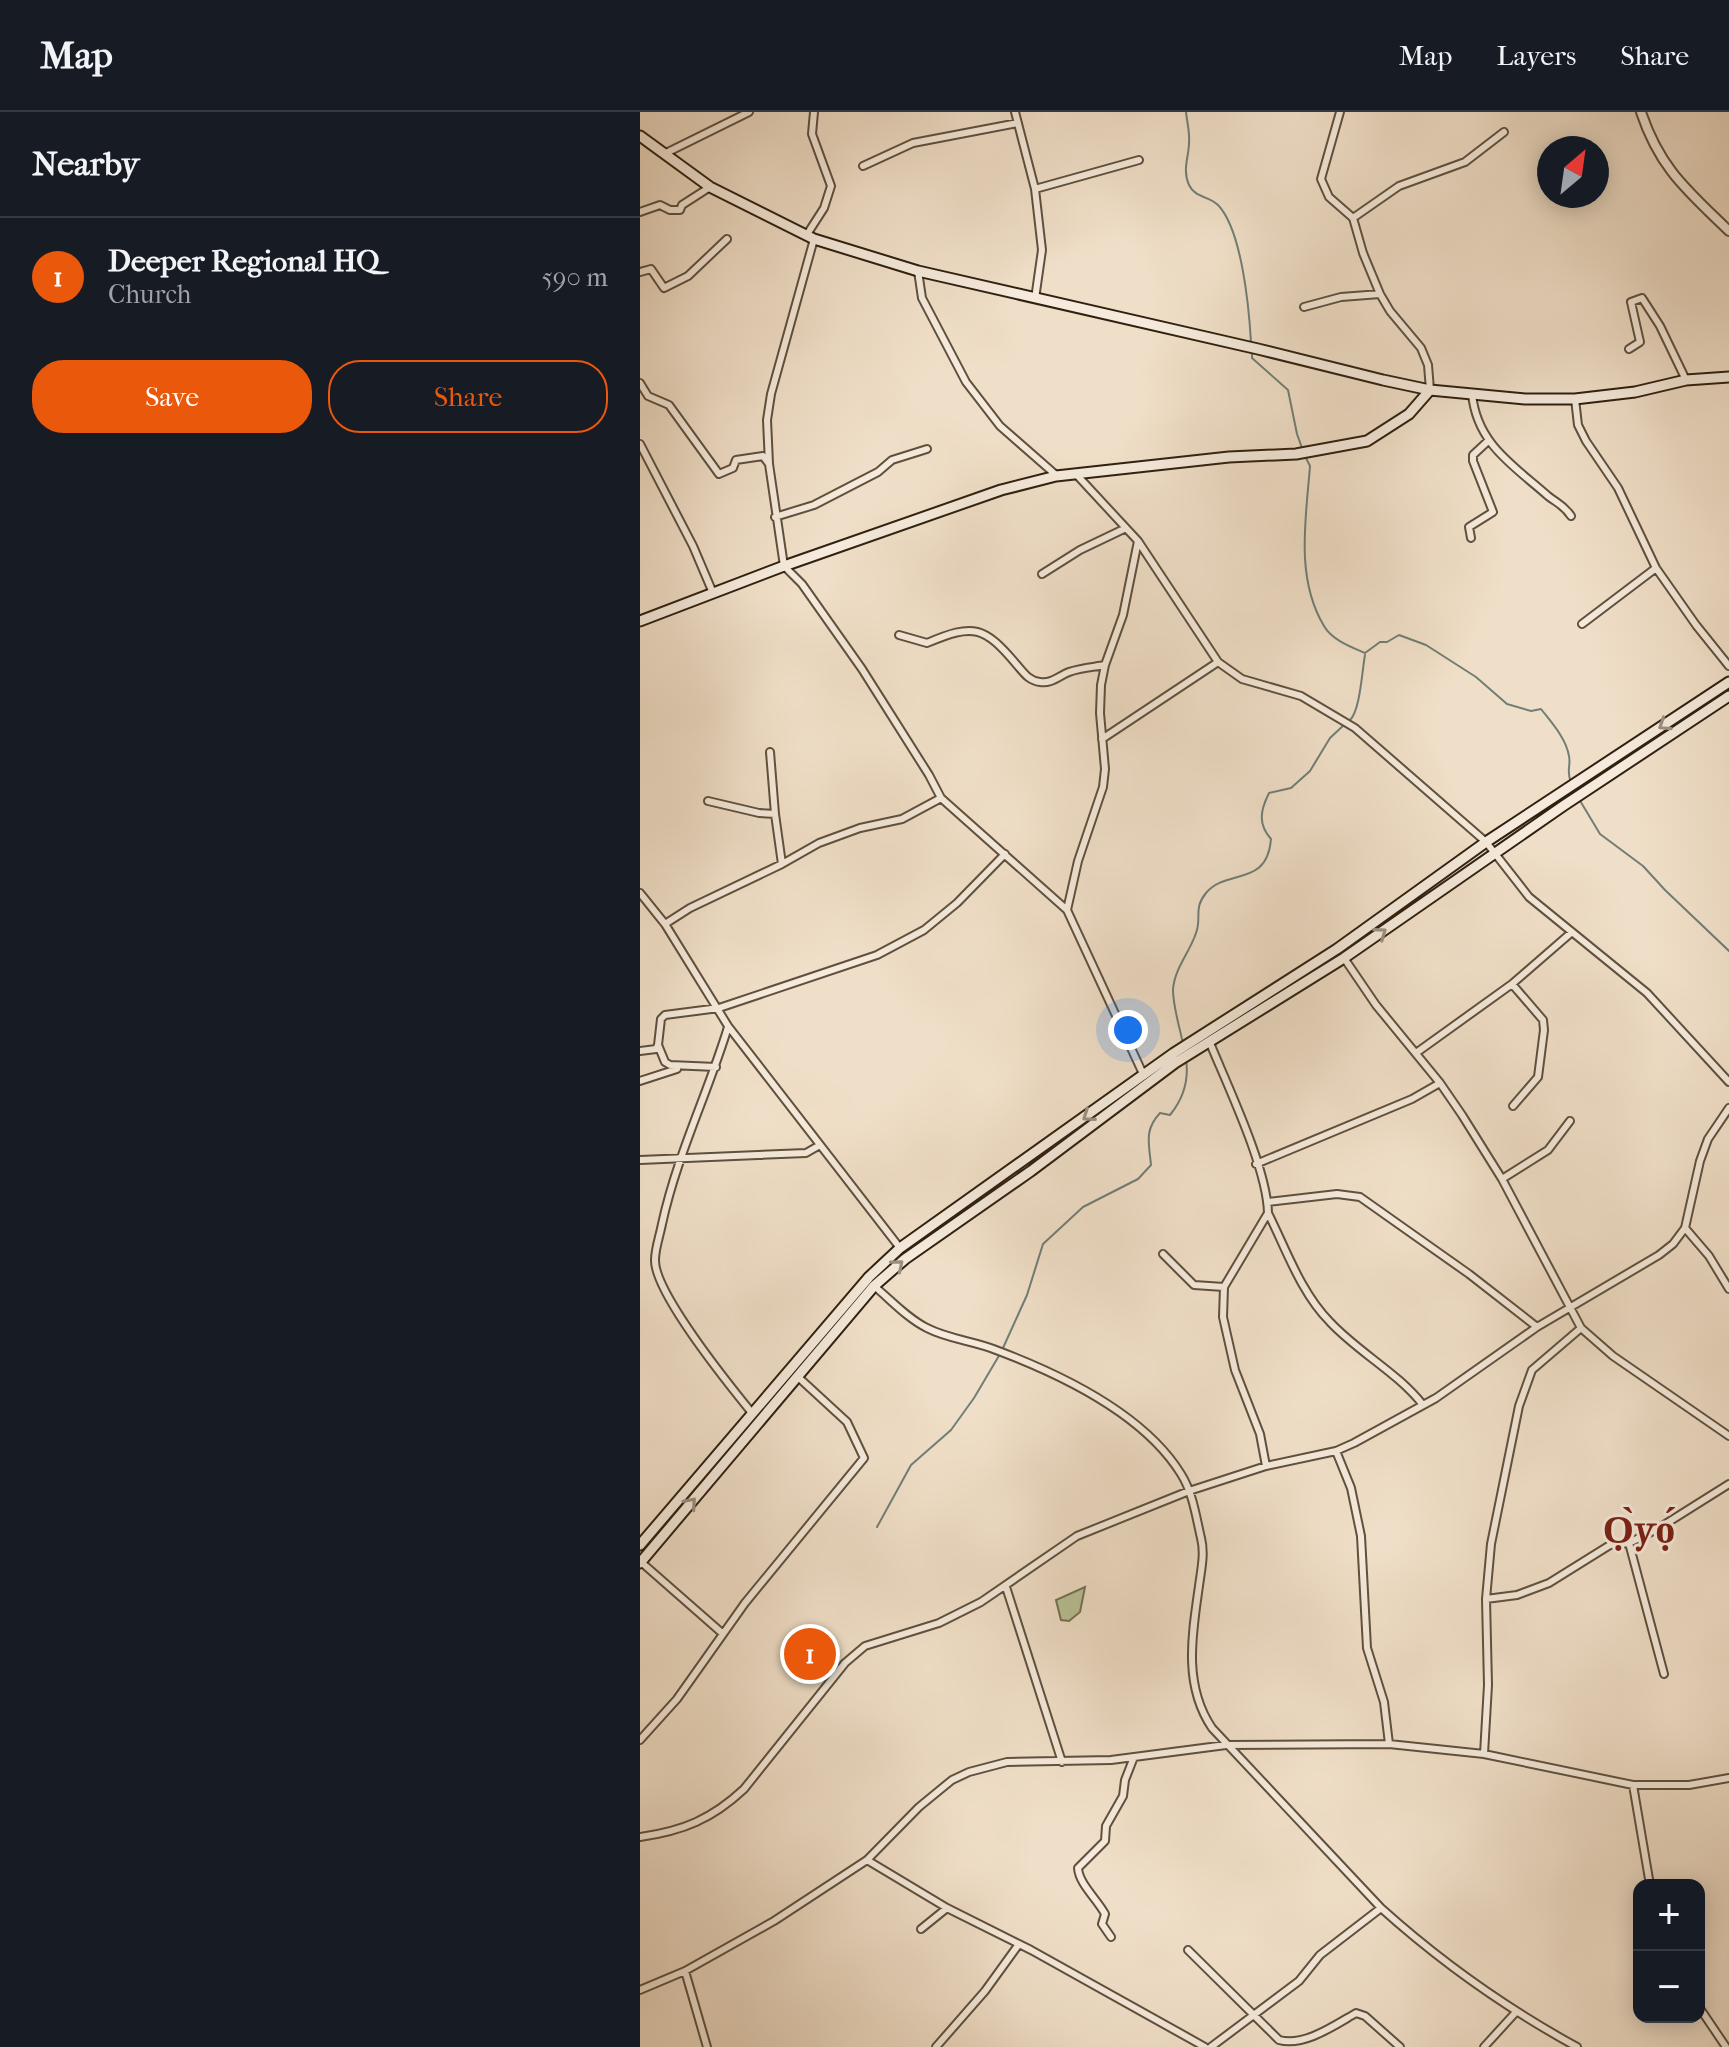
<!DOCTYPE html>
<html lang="en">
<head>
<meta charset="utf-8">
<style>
  :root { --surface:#171b24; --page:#242831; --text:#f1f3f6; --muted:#9ea1a6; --line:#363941; --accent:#ea580c }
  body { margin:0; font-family:"IM FELL French Canon",serif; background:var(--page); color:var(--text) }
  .controls { position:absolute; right:24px; bottom:24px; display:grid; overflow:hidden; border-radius:16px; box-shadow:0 4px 20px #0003 }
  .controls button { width:72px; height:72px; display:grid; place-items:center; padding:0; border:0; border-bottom:2px solid var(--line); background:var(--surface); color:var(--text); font:40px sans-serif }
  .compass { position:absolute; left:897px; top:24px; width:72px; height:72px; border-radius:50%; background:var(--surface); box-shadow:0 4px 20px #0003; rotate:29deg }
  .you { position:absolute; left:488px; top:918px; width:28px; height:28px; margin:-20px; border:6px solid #fff; border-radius:50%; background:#1a73e8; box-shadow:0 0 0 12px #1a73e833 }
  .badge { display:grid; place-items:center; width:52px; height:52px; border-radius:50%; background:var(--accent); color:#fff; font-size:26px; font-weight:700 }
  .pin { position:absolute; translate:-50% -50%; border:4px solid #fff; box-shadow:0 2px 8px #0006 }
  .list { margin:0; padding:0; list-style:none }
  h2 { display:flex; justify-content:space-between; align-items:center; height:104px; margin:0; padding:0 32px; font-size:34px }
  h2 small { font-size:26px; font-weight:400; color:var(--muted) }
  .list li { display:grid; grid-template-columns:52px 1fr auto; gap:24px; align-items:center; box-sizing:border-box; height:120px; padding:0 32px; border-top:2px solid var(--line) }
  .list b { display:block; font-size:30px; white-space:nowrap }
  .list p { margin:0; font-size:26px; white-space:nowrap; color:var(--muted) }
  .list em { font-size:26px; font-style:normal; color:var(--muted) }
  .actions { display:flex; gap:16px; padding:24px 32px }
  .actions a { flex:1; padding:18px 0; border:2px solid var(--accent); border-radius:32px; text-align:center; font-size:28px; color:var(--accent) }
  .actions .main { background:var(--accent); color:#fff }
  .map { position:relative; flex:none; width:1089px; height:1935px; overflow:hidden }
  header { display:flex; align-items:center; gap:48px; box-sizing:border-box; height:112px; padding:0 40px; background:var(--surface); border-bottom:2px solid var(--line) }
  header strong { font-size:38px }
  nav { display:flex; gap:44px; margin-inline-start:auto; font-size:28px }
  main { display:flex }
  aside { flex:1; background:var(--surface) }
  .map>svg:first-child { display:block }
  .green { fill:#b8c297; stroke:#747154; stroke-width:2 }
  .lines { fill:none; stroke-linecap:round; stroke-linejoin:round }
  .stream { stroke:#707e76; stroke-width:2 }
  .minor-casing { stroke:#5f503e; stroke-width:10 }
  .tertiary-casing { stroke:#5f503e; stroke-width:12 }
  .secondary-casing { stroke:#2f2010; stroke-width:13 }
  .minor { stroke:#f5eadb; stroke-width:6 }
  .tertiary { stroke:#f5eadb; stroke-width:8 }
  .secondary { stroke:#f5eadb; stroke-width:9 }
  .oneway { stroke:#9c8f80 }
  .labels { text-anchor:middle; stroke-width:6; stroke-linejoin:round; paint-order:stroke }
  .town-label { font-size:40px; font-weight:bold; fill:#7a1f14; stroke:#f5eadb }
</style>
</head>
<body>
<header>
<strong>Map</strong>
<nav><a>Map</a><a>Layers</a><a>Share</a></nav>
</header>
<main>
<aside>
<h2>Nearby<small></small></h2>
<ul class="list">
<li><span class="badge">1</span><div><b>Deeper Regional HQ</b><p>Church</p></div><em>590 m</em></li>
</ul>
<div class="actions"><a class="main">Save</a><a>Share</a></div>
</aside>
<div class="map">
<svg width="1089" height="1935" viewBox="0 0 1089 1935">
  <rect width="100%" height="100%" fill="#f0dfc8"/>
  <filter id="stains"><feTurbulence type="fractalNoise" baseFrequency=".0025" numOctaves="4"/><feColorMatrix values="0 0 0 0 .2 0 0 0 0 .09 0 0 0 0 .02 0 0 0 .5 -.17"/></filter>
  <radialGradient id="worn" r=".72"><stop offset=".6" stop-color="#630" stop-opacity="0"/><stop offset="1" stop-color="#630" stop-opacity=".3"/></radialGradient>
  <path class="green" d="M445 1475 440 1500 429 1509 421 1508 416 1488Z"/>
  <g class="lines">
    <path class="stream" d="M546 0C547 10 550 21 549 31 549 44 542 58 549 73 555 86 569 84 578 93 602 118 609 196 611 230
      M612 241V246L648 278 657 322 662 336
      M666 346 670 354C666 406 655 466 684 514 692 528 711 535 725 541L740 530H747L759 523 786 533 836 565 867 592 891 599 901 597C911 610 926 626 929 644 931 654 926 660 931 670
      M710 608C720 599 722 559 725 543
      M939 687 960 722 1003 754 1025 778 1089 839
      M543 932C540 916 533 895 533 878 534 857 550 840 556 821 562 805 553 797 566 781 587 756 627 776 631 727 618 712 620 699 629 681L651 676 670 659 690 626 705 612
      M363 1236 387 1183 403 1132 443 1095 498 1067 511 1053C509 1031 504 1018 520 1001L530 1003C543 987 549 967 546 947
      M237 1415 271 1353 311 1318 334 1286 360 1242"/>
    <defs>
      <path id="minor" d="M375 0 395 77 402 138 395 187
        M700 0 681 67 689 85 713 106 723 141 740 182 750 199 781 236 788 253 790 278
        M26 41 109 0
        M223 54 273 31 378 11
        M395 77 499 48
        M0 100 20 93 30 98H40L42 93 70 75
        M713 106 759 74 825 50 864 20
        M166 124 184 96 191 74 172 22 174 0
        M174 127 131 282 127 308 129 352 144 454 162 472 222 557 289 663 301 686 427 798 504 964
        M278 159 282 186 326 270 360 314 416 363
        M0 160 11 157 24 176 48 164 87 127
        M664 195 701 185 740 182
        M989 237 1000 230 991 190 1002 186 1020 214 1046 268
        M0 271 8 284 29 293 79 362 93 356 96 348 123 344 129 352
        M832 282C837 332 873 353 908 384 918 392 923 392 931 404
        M935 287 938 313 946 329 978 376 1016 456 1056 513 1089 554
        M0 332 53 434 73 481
        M435 361 498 429 578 550 602 567 661 584 715 616 846 730 889 785 1007 881 1089 970
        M135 405 174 393 238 360 252 348 287 337
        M831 426 829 415 853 400 833 349V343L848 329
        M402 462 440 438 486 416
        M942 512 1016 456
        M259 523 287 531C334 511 344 514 377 553 384 561 389 569 400 570 411 572 419 564 429 560 440 556 454 555 465 553
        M462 627 578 550
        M130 640 135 702
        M68 689 119 701 135 702 142 752
        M0 781 25 812 88 914 260 1136
        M427 798 438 749 463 675 465 657 460 601 461 573 465 553 483 503 498 429
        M25 812 50 796 142 752 179 731 220 716 262 707 301 686
        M704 846 736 893 800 971 822 1003 862 1067 941 1216 973 1244 1089 1324
        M872 872 903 908 904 918 898 965 873 994
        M88 915C68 981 37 1043 22 1112 20 1123 15 1136 15 1148 14 1180 90 1274 112 1301
        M570 931C588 975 627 1056 628 1101 646 1137 661 1181 690 1210 719 1241 757 1260 783 1293
        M18 933 21 907 25 903 79 896 237 843 284 818 317 791 365 742
        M0 939 16 937 18 933 25 950 30 953 76 955
        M776 941 872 872 932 820
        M0 969 37 957
        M0 1048 166 1041 180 1033
        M616 1052 772 987 800 971
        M862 1067 908 1038 930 1009
        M628 1090 697 1082 720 1085 829 1162 897 1215
        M1045 1116 1069 1144 1089 1177
        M523 1142 554 1173 584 1175
        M234 1174C251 1188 267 1206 287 1216 308 1227 334 1229 356 1238 420 1262 504 1302 541 1362 553 1381 556 1405 561 1426 565 1442 561 1458 559 1474 552 1523 543 1573 572 1616L741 1796C801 1850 866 1896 937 1935
        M696 1339 711 1376 721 1424 727 1536 744 1590 749 1632
        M626 1354 620 1322 595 1258 583 1205 584 1175 628 1101
        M989 1431 1024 1562
        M1 1450 82 1521
        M366 1475 422 1650
        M846 1487 877 1483 909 1471 970 1433 989 1431 1019 1416 1089 1372
        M0 1628 37 1587 105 1491 224 1346 207 1310 157 1264
        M844 1642 848 1573 846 1487 851 1432 879 1294 892 1258 941 1216
        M993 1673 1010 1773
        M0 1725C43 1719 72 1707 104 1677L205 1551 225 1534 299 1511 341 1490 437 1424 549 1379 626 1354 696 1339 714 1331 796 1286 897 1215 1019 1143 1033 1132 1045 1116 1060 1049 1068 1027 1089 996
        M227 1748 307 1796 391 1838 565 1935
        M281 1817 307 1796
        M471 1825 462 1812 465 1802C457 1787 439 1772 438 1756L465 1729 466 1714 483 1684 485 1668 494 1645
        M548 1838 639 1928C664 1935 695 1913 716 1901L725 1904 760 1935
        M45 1859 67 1935
        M0 1878 45 1859 134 1809 227 1748 279 1695 312 1668 329 1660 367 1650 471 1648 586 1633 749 1632 844 1642 993 1673H1049L1089 1666
        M1059 1895 1086 1935
        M296 1935 345 1879 379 1832
        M571 1935 659 1869 680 1843 741 1796
        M844 1935 876 1900"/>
      <path id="tertiary" d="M1001 0C1020 57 1048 79 1089 119"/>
      <path id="secondary" d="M0 24 70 75 174 127 278 159 618 237 743 268 790 278 885 287H935L995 280 1046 268 1089 265
        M0 509 144 454 361 378 416 364 589 345 656 342 727 329 769 302 790 278
        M0 1433 229 1165 260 1136 534 941 697 837 846 730 1089 570
        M0 1451 234 1174 265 1147 391 1059 535 951 704 846 923 694 1089 584"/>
    </defs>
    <use href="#minor" class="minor-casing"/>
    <use href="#tertiary" class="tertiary-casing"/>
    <use href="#secondary" class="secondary-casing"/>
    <use href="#minor" class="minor"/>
    <use href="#tertiary" class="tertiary"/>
    <use href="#secondary" class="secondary"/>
  </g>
  <defs><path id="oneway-chevron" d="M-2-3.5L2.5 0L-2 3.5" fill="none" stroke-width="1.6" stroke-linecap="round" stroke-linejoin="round" transform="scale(2)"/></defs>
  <g class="oneway">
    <use href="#oneway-chevron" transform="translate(1024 613) rotate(147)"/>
    <use href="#oneway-chevron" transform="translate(741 821) rotate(-35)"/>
    <use href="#oneway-chevron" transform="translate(448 1004) rotate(145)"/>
    <use href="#oneway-chevron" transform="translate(258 1153) rotate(-40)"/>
    <use href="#oneway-chevron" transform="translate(51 1391) rotate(-49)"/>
  </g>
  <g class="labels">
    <g class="town-label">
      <text x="999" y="1431">Ọ̀yọ́</text>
    </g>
  </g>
  <rect width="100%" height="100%" filter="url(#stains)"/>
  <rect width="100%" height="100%" fill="url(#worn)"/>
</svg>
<div class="controls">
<button>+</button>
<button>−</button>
</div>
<svg class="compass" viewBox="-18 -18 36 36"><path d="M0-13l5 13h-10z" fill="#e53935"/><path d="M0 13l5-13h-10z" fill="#9ea1a6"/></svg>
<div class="you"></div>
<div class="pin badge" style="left:170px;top:1542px">1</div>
</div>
</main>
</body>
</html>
